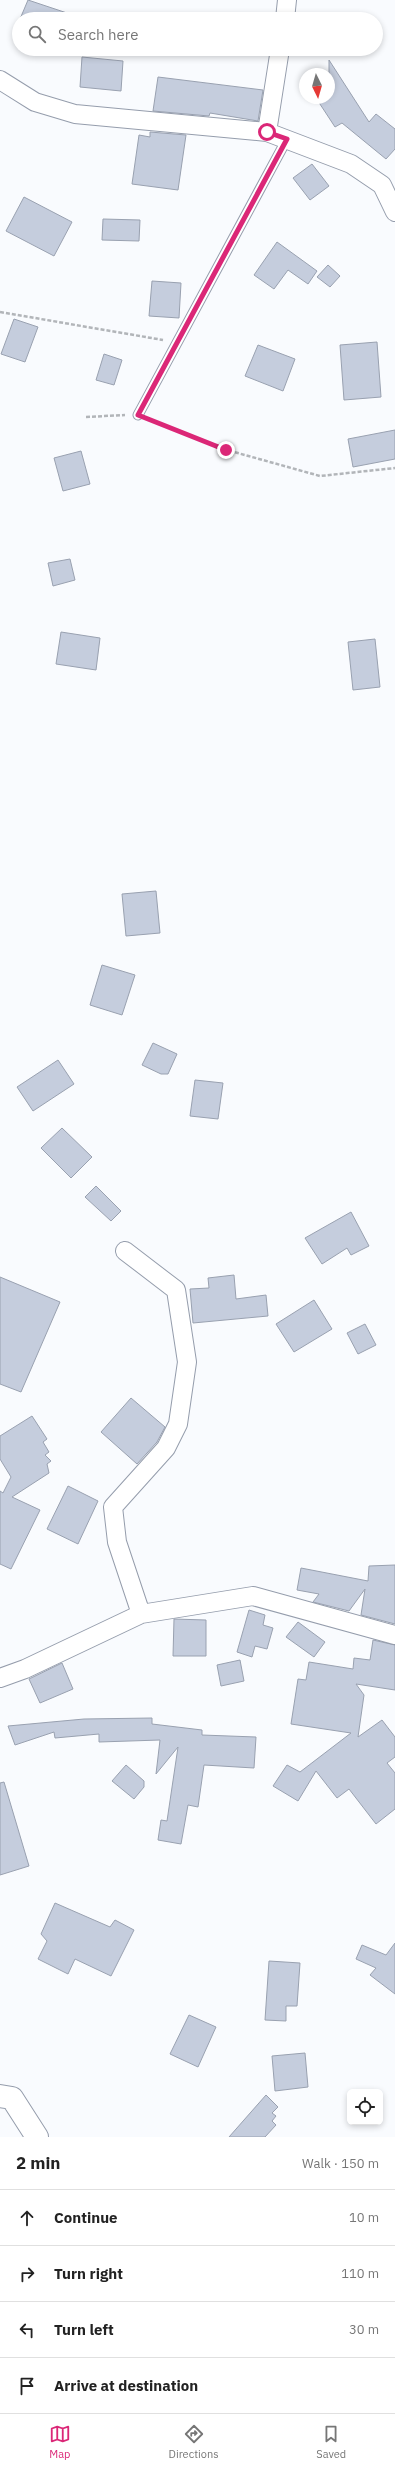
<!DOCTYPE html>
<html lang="en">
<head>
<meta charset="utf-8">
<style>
  :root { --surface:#fff; --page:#f6f6f6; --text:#222; --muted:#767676; --line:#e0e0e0; --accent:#db2777 }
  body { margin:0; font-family:"IBM Plex Sans",sans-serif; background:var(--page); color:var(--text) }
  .controls { position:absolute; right:12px; bottom:12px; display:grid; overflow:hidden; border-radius:6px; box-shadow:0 2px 6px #0003 }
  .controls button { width:36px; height:36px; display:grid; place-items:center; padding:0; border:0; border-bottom:1px solid var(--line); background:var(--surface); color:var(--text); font:20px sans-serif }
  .compass { position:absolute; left:299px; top:68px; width:36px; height:36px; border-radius:50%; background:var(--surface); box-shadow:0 2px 6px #0003; rotate:175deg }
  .stop { position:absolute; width:12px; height:12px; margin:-9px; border:3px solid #db2777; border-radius:50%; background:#fff }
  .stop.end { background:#db2777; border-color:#fff; box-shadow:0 1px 4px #0008 }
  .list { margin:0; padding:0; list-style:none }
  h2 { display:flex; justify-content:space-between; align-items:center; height:52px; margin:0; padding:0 16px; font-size:17px }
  h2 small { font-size:13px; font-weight:400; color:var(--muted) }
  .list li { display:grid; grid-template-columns:26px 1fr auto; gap:12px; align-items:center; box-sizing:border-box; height:56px; padding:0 16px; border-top:1px solid var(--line) }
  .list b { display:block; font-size:15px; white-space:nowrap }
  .list em { font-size:13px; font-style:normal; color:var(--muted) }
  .icon { flex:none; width:22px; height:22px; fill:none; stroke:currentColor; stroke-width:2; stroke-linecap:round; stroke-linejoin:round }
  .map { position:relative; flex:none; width:395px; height:2137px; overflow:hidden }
  .search { position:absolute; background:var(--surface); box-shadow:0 2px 6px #0003; left:12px; right:12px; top:12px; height:44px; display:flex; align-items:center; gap:10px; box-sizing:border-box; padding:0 14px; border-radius:22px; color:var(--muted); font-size:15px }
  .sheet { height:276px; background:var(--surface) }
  nav { display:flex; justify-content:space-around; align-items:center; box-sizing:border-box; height:56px; border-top:1px solid var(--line); background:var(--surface); font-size:11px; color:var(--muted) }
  nav a { display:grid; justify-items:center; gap:2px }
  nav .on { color:var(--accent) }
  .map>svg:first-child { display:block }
  .building { fill:#c5cddd; stroke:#99a1b0 }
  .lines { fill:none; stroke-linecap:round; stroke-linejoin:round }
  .service-casing { stroke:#959dac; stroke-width:11 }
  .minor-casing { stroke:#959dac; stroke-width:20 }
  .tertiary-casing { stroke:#959dac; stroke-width:24 }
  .path { stroke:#b2b5b9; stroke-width:2.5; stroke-dasharray:4 2; stroke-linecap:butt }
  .service { stroke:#fff; stroke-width:9 }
  .minor { stroke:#fff; stroke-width:18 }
  .tertiary { stroke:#fff; stroke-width:22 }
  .route { stroke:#db2777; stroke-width:5 }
</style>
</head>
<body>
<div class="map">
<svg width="395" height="2137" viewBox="0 0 395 2137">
  <rect width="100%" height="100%" fill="#f9fbfe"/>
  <path class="building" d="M28 0 79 17 78 19H20Z
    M82 57 123 61 121 91 80 87Z
    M329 60 369 122 376 114 395 129V149L386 159 342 123 335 127 316 98H329Z
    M158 77 263 90 258 121 210 113 209 116 153 111Z
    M150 132 186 135 178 190 132 184 139 135 150 137Z
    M312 164 329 186 310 200 293 178Z
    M24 197 72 222 54 256 6 231Z
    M103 219 140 220 139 241 102 240Z
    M277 242 317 271 308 284 288 270 274 289 254 275Z
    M328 265 340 276 330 287 317 277Z
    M152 281 181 283 179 318 149 316Z
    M14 319 38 327 25 362 1 354Z
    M377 342 381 397 344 400 340 345Z
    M258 345 295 359 283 391 245 376Z
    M104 354 122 360 114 385 96 380Z
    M395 430V459L353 467 348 439Z
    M81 451 90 484 63 491 54 458Z
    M70 559 75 580 53 586 48 563Z
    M61 632 100 638 96 670 56 664Z
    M375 639 380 687 353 690 348 642Z
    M156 891 160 933 126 936 122 894Z
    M102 965 135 975 122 1015 90 1005Z
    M153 1043 177 1054 168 1074H161L142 1065Z
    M58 1060 74 1084 33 1111 17 1087Z
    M195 1080 223 1083 218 1119 190 1116Z
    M62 1128 92 1157 71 1178 41 1148Z
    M96 1186 121 1211 111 1221 85 1197Z
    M351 1212 369 1246 351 1255 347 1248 322 1264 305 1238Z
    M234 1275 236 1299 266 1295 268 1316 193 1323 190 1289 209 1288 208 1278Z
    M0 1277 60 1302 21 1392 0 1384Z
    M314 1300 332 1329 294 1352 276 1324Z
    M365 1324 376 1345 358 1354 347 1333Z
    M131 1398 165 1427 157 1442 137 1464 101 1432Z
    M32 1416 47 1439 43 1442 49 1452 45 1455 51 1461 47 1464 49 1473 12 1497 40 1510 11 1569 0 1564V1491L3 1493 11 1477 0 1459V1436Z
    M68 1486 98 1501 78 1544 47 1529Z
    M395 1565V1624L361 1615 365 1589 349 1611 313 1602 319 1594 297 1590 301 1568 368 1581 369 1566Z
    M249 1610 265 1615 263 1625 273 1628 267 1649 255 1646 252 1657 237 1652Z
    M174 1619 206 1620V1656H173Z
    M298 1622 325 1642 314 1657 286 1637Z
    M373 1640 395 1645V1690L356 1684 364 1695 358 1737 382 1720 395 1737V1757L387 1763 395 1773V1809L376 1824 349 1789 337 1798 316 1771 298 1801 273 1786 287 1765 300 1772 351 1733 291 1724 298 1679 306 1680 309 1662 353 1669 354 1658 370 1660Z
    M240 1660 244 1681 221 1686 217 1665Z
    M62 1663 73 1689 40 1703 29 1679Z
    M152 1718V1724L202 1730V1735L256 1737 254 1768 204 1765 198 1807 188 1805 181 1844 158 1840 161 1820 167 1821 178 1747 156 1774 160 1740 99 1742V1734L55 1738 54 1732 15 1745 8 1726 84 1719Z
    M126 1765 144 1781V1787L134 1799 112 1781Z
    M4 1782 29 1866 0 1875V1783Z
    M55 1903 110 1927 115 1920 134 1930 111 1976 75 1959 68 1974 38 1959 47 1941 41 1934Z
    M395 1943V1994L370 1975 376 1968 356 1959 362 1945 386 1955Z
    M269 1961 300 1963 297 2006H286V2021L265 2020Z
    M189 2015 216 2027 198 2067 170 2054Z
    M305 2053 308 2087 275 2091 272 2056Z
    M266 2095 278 2107 272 2113 276 2116 272 2121 276 2125 265 2137H229Z"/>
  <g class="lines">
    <defs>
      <path id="service" d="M138 415 287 139"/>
      <path id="minor" d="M285 19 287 0
        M0 80 35 102 75 114 267 132 351 164 382 185 395 212
        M267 132 280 49
        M125 1251 176 1290 187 1362 178 1424 166 1448 113 1507 117 1542 141 1614
        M0 1678 25 1669 141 1614 253 1596 395 1635"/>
      <path id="tertiary" d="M0 2096 12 2098 37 2137"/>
    </defs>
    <use href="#service" class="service-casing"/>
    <use href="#minor" class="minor-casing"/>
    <use href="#tertiary" class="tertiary-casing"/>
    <path class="path" d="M0 312 163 340
      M86 417 125 415
      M151 420 227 450 320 476 395 468"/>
    <use href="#service" class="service"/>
    <use href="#minor" class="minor"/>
    <use href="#tertiary" class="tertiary"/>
  </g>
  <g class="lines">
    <path class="route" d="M226 450 138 415 287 139 267 132"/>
  </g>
</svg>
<div class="controls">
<button><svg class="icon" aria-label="locate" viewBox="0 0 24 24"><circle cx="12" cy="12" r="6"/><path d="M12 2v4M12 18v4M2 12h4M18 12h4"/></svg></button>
</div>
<svg class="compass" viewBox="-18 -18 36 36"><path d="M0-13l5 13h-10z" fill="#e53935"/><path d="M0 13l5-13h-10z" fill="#767676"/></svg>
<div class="stop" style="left:267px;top:132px"></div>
<div class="stop end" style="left:226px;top:450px"></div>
<div class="search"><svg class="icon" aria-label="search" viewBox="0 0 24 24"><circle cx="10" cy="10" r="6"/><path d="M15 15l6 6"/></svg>Search here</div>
</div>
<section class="sheet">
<h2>2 min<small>Walk · 150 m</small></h2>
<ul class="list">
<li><svg class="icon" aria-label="ahead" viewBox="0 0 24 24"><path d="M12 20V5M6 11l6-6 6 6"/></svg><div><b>Continue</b></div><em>10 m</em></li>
<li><svg class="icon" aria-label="right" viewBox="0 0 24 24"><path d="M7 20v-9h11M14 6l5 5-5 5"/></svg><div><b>Turn right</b></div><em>110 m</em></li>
<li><svg class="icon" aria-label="left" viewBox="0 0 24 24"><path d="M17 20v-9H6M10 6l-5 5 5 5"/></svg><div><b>Turn left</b></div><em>30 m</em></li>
<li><svg class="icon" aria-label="arrive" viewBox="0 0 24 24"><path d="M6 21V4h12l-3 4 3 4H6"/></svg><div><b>Arrive at destination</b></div></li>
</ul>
</section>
<nav>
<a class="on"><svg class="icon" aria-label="map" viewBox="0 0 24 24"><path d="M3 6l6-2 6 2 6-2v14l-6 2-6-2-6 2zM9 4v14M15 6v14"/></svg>Map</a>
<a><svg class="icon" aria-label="directions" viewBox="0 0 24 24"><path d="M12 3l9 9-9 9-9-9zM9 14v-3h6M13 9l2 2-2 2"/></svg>Directions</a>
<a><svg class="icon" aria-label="saved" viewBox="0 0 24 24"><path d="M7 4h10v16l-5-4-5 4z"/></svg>Saved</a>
</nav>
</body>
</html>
